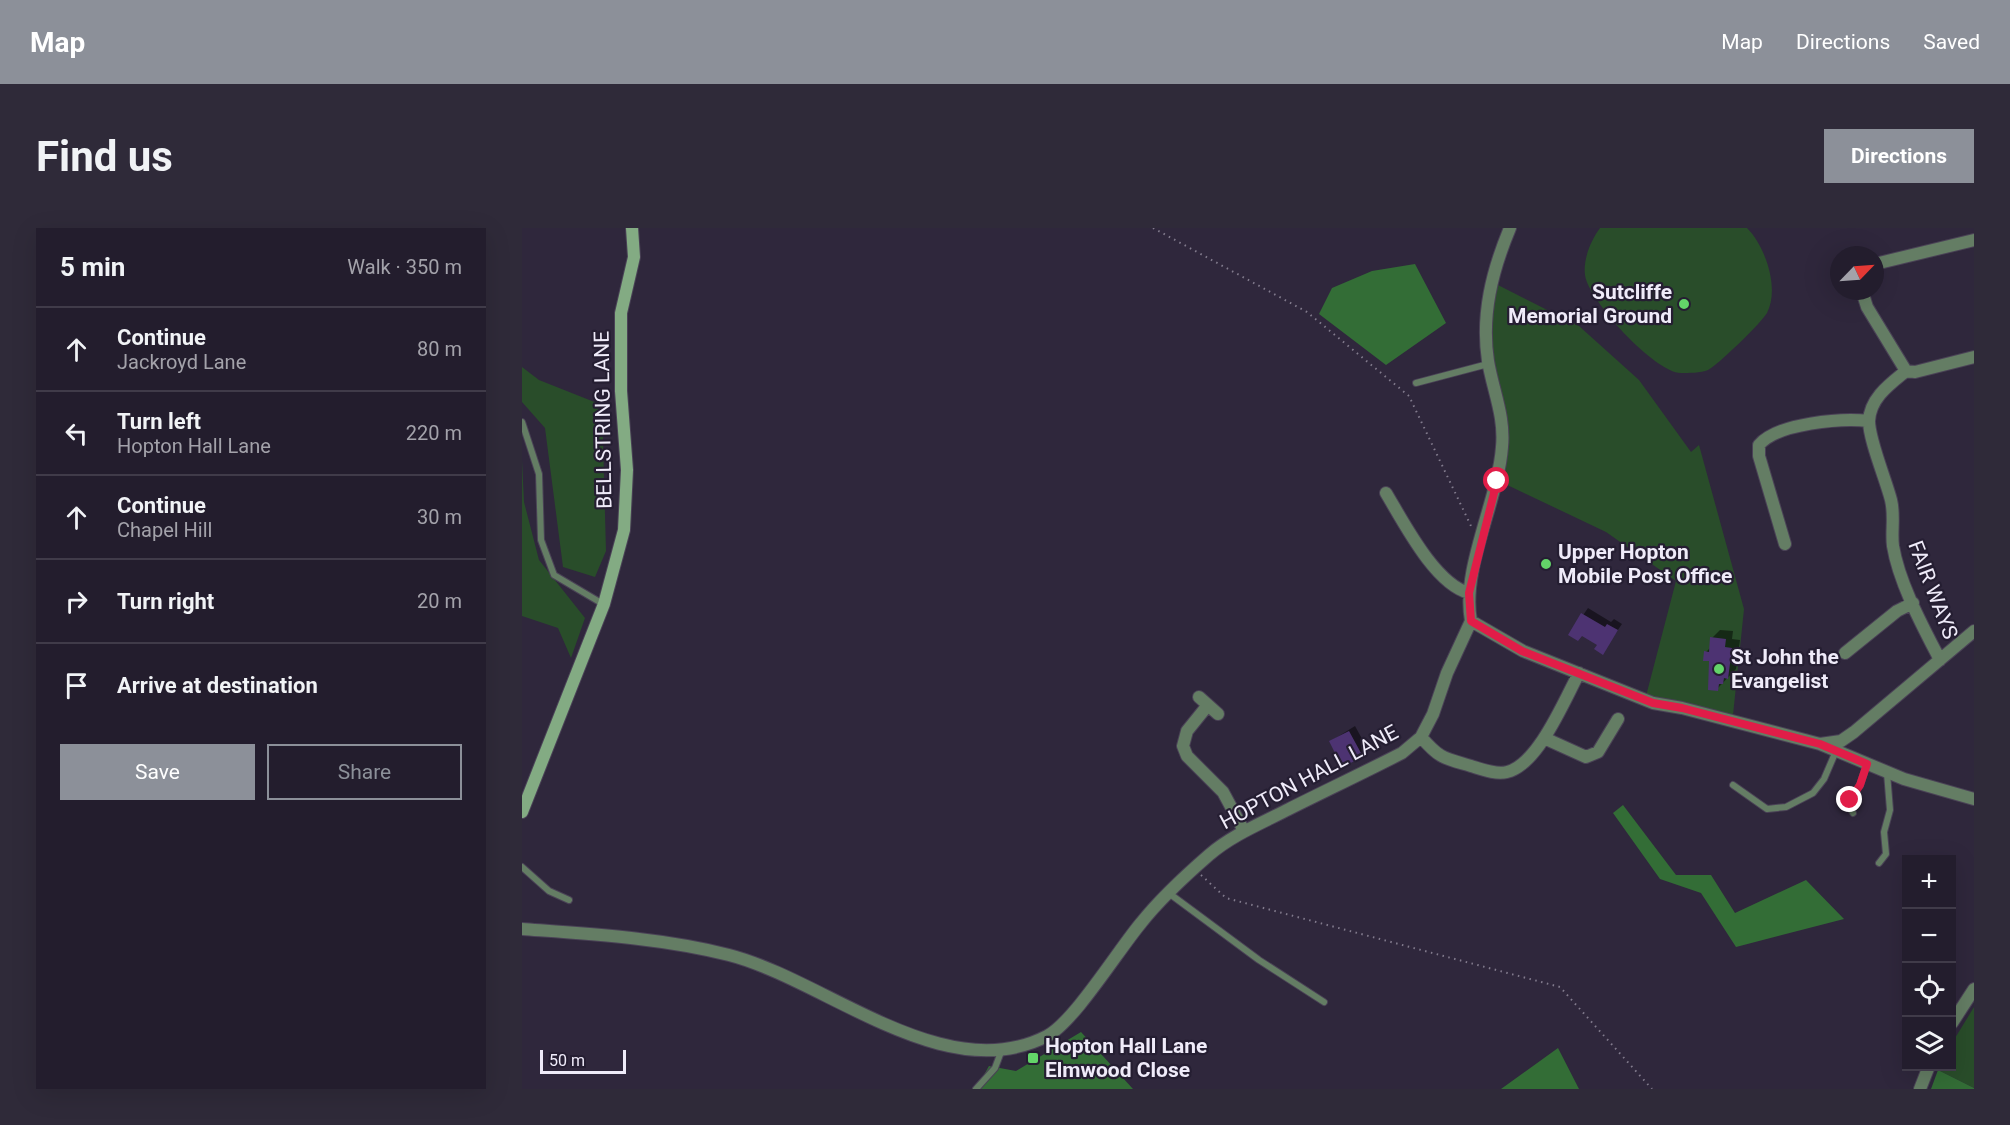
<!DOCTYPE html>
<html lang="en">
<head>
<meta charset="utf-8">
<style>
  :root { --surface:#231d2d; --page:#2f2a39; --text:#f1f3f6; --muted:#a3a2aa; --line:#403b49; --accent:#8c9099 }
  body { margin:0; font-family:Roboto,sans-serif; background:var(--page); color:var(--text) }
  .controls { position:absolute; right:18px; bottom:18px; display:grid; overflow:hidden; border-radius:0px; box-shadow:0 6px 24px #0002 }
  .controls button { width:54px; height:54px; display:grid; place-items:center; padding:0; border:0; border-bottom:2px solid var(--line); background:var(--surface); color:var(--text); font:30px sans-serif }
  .compass { position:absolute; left:1308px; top:18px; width:54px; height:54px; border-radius:50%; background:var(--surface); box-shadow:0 6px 24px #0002; rotate:65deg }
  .scale { position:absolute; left:18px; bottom:15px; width:86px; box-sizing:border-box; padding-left:6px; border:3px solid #efebf9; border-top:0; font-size:16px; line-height:21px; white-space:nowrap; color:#efebf9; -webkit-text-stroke:4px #251e32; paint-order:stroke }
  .stop { position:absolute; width:18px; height:18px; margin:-14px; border:4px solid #e11d48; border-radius:50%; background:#fff }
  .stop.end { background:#e11d48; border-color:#fff; box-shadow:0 2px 6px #0008 }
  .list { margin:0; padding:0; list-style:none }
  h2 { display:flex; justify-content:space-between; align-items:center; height:78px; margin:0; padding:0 24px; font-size:26px }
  h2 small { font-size:20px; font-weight:400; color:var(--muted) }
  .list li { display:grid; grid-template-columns:39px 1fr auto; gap:18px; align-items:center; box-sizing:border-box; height:84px; padding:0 24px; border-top:2px solid var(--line) }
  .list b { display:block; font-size:22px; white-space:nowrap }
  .list p { margin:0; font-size:20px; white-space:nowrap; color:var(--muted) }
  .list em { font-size:20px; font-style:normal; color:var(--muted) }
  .actions { display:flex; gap:12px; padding:18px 24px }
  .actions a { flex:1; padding:14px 0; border:2px solid var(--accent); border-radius:0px; text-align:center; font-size:21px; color:var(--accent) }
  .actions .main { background:var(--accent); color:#fff }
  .icon { flex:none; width:33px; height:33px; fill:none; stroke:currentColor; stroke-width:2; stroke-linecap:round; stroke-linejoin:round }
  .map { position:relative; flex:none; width:1452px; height:861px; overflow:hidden; border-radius:0px }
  header { display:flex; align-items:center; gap:36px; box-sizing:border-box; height:84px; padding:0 30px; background:var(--accent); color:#fff }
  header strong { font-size:28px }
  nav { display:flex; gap:33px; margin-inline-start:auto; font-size:21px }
  .intro { display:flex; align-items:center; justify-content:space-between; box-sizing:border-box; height:144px; padding:0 36px }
  h1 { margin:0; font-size:42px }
  .button { padding:15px 27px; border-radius:0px; background:var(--accent); color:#fff; font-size:21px; font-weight:700 }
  main { display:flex; gap:36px; padding:0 36px }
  aside { flex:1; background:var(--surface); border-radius:0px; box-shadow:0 6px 24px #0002 }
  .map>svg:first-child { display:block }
  .green { fill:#294d2a }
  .forest { fill:#336d36 }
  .shadow { fill:#0007 }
  .building { fill:#4d3372 }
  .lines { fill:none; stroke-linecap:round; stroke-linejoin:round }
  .lane-casing { stroke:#4a4256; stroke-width:8 }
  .street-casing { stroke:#4a4256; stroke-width:14 }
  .secondary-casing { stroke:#4a4256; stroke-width:14 }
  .path { stroke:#827b8d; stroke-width:2; stroke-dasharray:1.5 4.5; stroke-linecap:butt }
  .lane { stroke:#647d64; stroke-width:6 }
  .street { stroke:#647d64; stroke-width:12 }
  .secondary { stroke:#83ab83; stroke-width:12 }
  .route { stroke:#e11d48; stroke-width:8 }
  .poi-dot { fill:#63d469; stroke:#251e32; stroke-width:2 }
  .labels { text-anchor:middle; stroke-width:4.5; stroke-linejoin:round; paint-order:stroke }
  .poi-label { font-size:21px; font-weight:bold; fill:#efebf9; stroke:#251e32; text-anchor:start }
  .street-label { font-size:21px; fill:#efebf9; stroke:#251e32 }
</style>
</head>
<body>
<header>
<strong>Map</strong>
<nav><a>Map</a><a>Directions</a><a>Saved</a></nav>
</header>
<div class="intro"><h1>Find us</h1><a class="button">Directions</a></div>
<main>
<aside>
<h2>5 min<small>Walk · 350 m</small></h2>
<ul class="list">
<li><svg class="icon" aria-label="ahead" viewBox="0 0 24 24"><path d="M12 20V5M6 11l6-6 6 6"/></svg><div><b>Continue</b><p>Jackroyd Lane</p></div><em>80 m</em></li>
<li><svg class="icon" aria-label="left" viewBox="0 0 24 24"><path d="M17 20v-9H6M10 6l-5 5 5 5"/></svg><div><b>Turn left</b><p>Hopton Hall Lane</p></div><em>220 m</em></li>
<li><svg class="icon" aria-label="ahead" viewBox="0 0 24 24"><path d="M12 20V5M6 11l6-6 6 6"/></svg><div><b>Continue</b><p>Chapel Hill</p></div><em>30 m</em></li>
<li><svg class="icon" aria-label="right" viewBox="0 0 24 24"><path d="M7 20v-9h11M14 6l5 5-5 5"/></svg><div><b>Turn right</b></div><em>20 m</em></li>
<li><svg class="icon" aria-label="arrive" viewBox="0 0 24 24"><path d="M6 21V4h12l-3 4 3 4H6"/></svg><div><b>Arrive at destination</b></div></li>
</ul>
<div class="actions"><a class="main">Save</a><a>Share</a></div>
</aside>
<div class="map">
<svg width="1452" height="861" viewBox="0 0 1452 861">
  <rect width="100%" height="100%" fill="#2f273c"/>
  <path class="green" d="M1078 0H1225C1243 18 1258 60 1245 85 1240 94 1195 138 1186 142 1179 145 1166 145 1159 145 1133 145 1066 72 1063 47 1061 31 1069 12 1078 0Z
    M972 55 1057 98 1117 152 1169 224 1177 217 1222 381 1211 487 1124 468 1154 353 1084 304 979 254 968 110Z
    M0 139 17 152 80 177 84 323 73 349 41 339 23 200 0 174Z
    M0 232 2 274 17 332 63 390 49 430 36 400 0 388Z
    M1452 779V860L1416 842 1418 839 1430 838V815Z"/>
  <path class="forest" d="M893 36 924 95 864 137 797 86 810 60 850 43Z
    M1101 577 1154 647H1189L1213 685 1284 652 1322 691 1214 719 1179 665 1138 651 1091 585Z
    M559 804 611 861H454L467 838 494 843Z
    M1036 820 1057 861H979Z
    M1416 842 1452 860V861H1409Z"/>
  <path class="shadow" d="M1066 380 1089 394 1092 391 1100 396 1080 425 1077 416 1061 407 1048 406Z
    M1198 402 1211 403 1210 411 1218 412 1214 441 1195 461 1189 432 1184 424 1189 419 1190 410Z
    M833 498 844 518 841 521 842 524 821 537 809 513Z"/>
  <path class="building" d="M1059 385 1083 399 1085 396 1096 402 1081 427 1072 421 1075 417 1060 408 1056 413 1046 407Z
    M1188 409 1204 411 1203 419 1210 420 1206 451 1202 450 1201 456H1197L1196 463 1186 462 1187 433H1181L1182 423 1187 424Z
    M827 503 839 525 835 527 837 531 820 539 807 513Z"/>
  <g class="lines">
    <defs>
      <path id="lane" d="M894 155 966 136
        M0 194 17 246 19 312 32 347 81 376
        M1211 557 1245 581 1264 579 1291 565 1302 551 1314 523
        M1331 585 1328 580V572L1338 557 1345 536
        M1357 635 1364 626 1362 604 1368 582 1365 545
        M0 639 27 663 47 672
        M648 666 737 732 802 774
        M454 861 473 840 479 824"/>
      <path id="street" d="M1353 36 1452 12
        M1340 63 1345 79 1384 143 1393 144 1452 129
        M1384 143C1368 156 1348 170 1347 193 1347 212 1364 252 1369 272 1373 288 1369 303 1371 318 1377 355 1401 399 1418 432
        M864 265C882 295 913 356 947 365
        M1263 316 1237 228V217C1255 195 1320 190 1347 193
        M949 393 1001 423 1131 475 1160 480 1298 516 1319 513 1332 504 1452 403
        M949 393C939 341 976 273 980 219 983 188 971 163 966 133 959 87 970 43 988 0
        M1323 425 1375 383 1391 375
        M677 469 696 486
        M686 477 665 503 661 518 665 528 701 564 722 603
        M899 509C918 531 922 530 949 538 959 541 974 547 985 544 1016 537 1043 471 1057 445
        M1022 510 1064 529 1076 524 1096 491
        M1298 516 1382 551 1452 571
        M0 701C68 706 140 710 207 727 304 752 423 861 525 808 552 794 597 721 619 695 638 671 664 647 687 627 710 607 740 595 767 581 805 562 843 544 880 525L899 509 911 486 925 445 949 393
        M1430 795 1452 761
        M1398 861 1407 838"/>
      <path id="secondary" d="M0 584 82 376 102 302 105 242 99 163V85L112 29 110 0"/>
    </defs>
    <use href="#lane" class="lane-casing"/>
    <use href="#street" class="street-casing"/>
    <use href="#secondary" class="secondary-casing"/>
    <path class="path" d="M631 0 785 84 887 168 949 298
      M679 647 704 670 1038 759 1130 861"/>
    <use href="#lane" class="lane"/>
    <use href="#street" class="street"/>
    <use href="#secondary" class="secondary"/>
  </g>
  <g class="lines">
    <path class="route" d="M975 253 947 365 949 393 1000 423 1131 475 1160 480 1298 516 1345 536 1338 557 1328 572"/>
  </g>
  <g class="poi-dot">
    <circle cx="1162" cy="76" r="6"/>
    <circle cx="1024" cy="336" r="6"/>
    <circle cx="1197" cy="441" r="6"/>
    <rect x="505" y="824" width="12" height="12" rx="3"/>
  </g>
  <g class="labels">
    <g class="poi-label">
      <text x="1150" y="71" text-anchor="end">Sutcliffe<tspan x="1150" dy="24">Memorial Ground</tspan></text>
      <text x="1036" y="331">Upper Hopton<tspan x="1036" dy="24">Mobile Post Office</tspan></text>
      <text x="1209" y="436">St John the<tspan x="1209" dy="24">Evangelist</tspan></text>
      <text x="523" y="825">Hopton Hall Lane<tspan x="523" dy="24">Elmwood Close</tspan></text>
    </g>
    <g class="street-label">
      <text transform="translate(81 192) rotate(-91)" y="7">BELLSTRING LANE</text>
      <text transform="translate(1411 362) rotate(69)" y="7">FAIR WAYS</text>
      <text transform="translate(787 549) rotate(-28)" y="7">HOPTON HALL LANE</text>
    </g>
  </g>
</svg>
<div class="controls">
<button>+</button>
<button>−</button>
<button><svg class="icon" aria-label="locate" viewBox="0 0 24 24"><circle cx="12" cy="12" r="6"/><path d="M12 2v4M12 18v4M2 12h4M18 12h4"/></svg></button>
<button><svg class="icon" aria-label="layers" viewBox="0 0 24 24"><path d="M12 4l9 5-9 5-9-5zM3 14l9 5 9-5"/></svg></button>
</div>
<svg class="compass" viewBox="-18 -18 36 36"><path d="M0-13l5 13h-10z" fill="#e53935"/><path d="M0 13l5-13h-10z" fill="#a3a2aa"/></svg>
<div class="scale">50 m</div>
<div class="stop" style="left:975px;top:253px"></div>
<div class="stop end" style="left:1328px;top:572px"></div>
</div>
</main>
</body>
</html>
